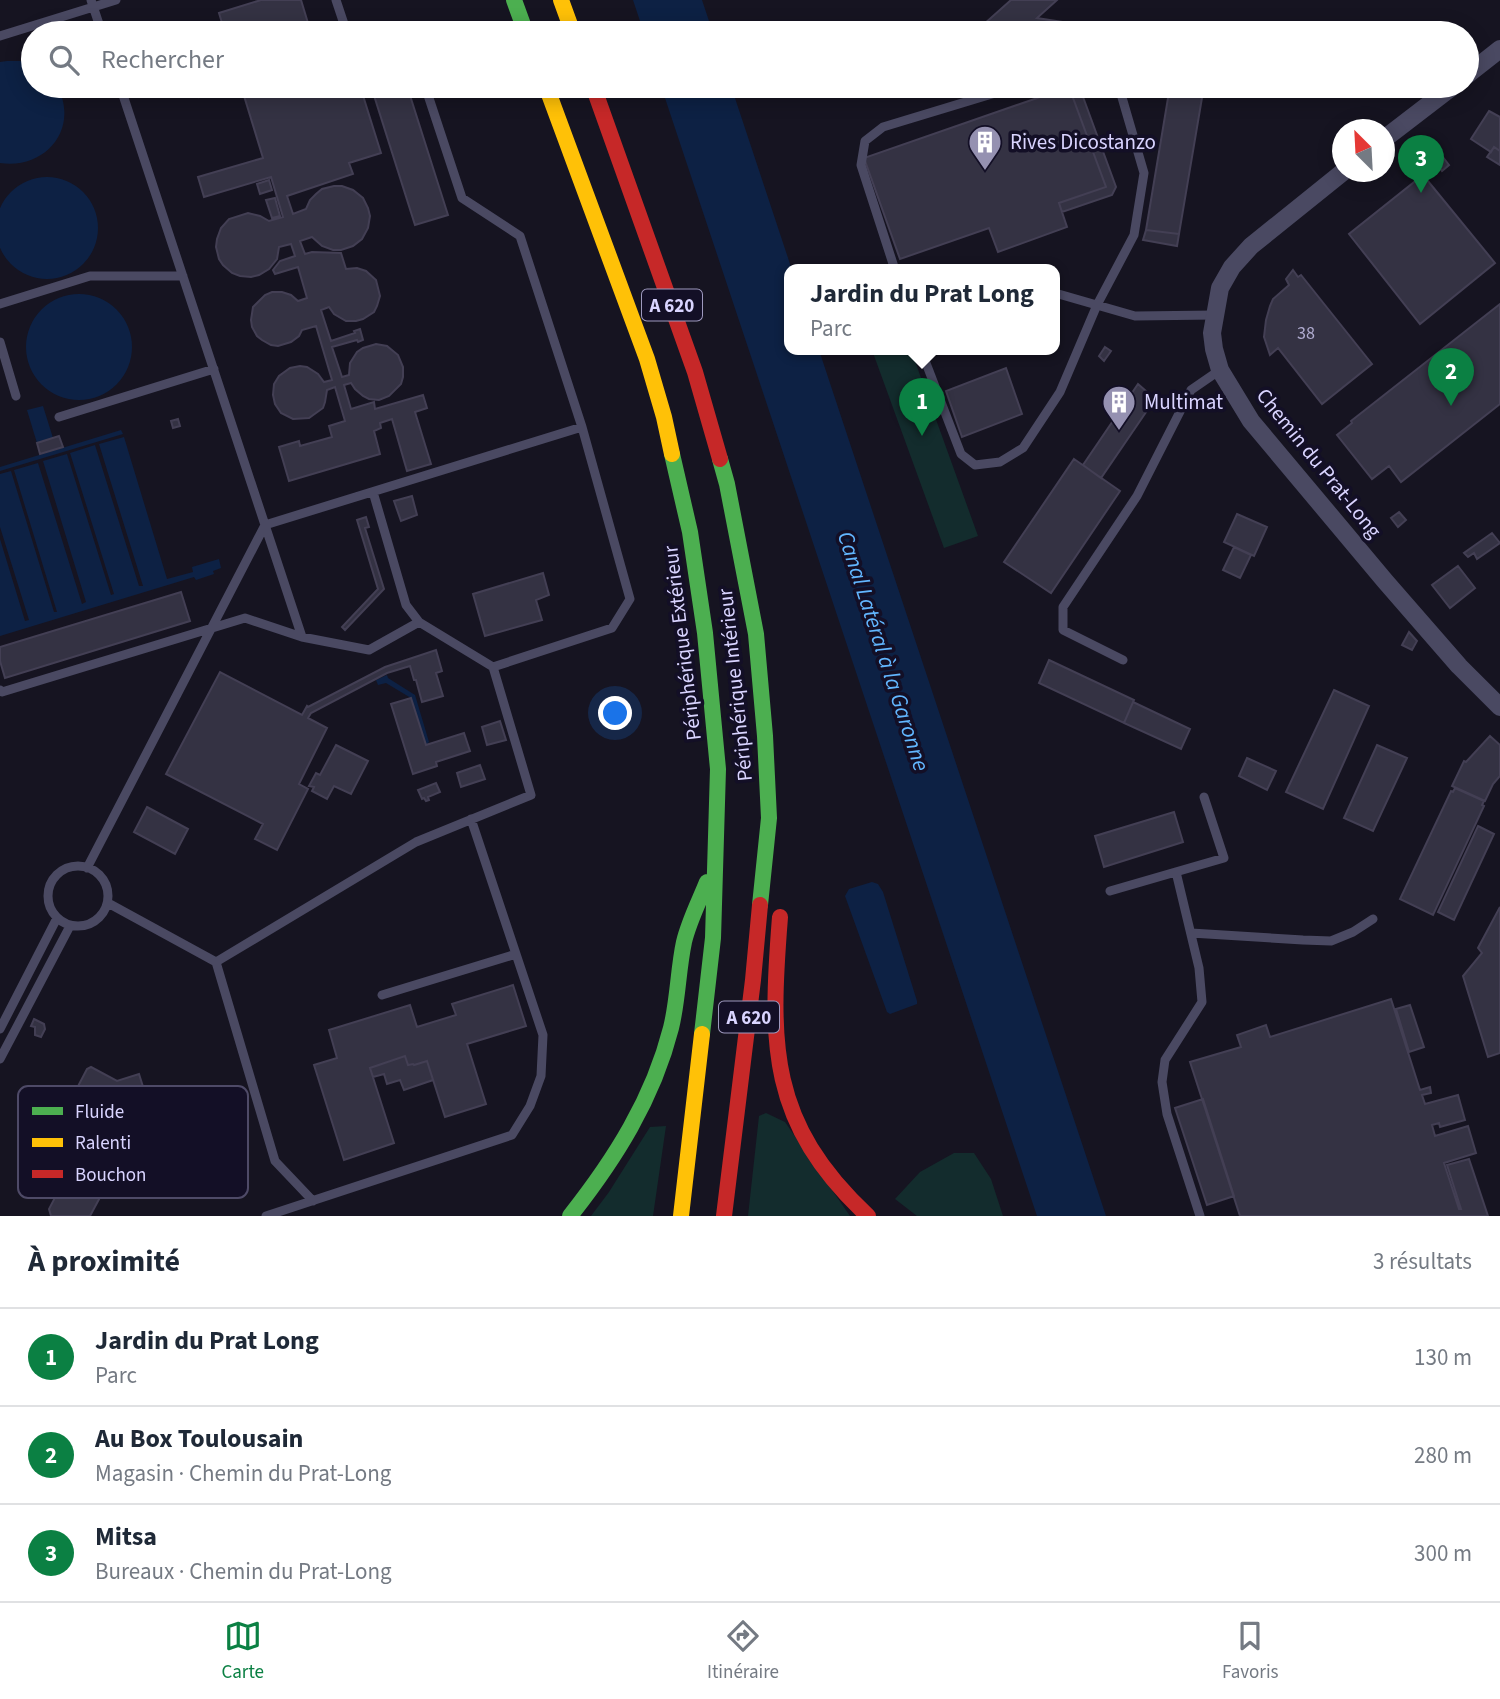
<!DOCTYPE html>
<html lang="fr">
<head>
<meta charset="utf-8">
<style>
  :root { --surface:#fff; --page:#f2f2f3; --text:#1f2937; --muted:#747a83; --line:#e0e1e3; --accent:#0b8043 }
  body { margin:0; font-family:"Source Sans 3",sans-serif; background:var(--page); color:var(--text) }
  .compass { position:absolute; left:1332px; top:119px; width:63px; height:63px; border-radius:50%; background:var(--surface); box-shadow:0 4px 18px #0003; rotate:336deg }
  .you { position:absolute; left:616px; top:714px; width:24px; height:24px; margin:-18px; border:5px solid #fff; border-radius:50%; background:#1a73e8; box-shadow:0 0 0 10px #1a73e833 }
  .badge { display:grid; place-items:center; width:46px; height:46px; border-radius:50%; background:var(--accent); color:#fff; font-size:23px; font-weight:700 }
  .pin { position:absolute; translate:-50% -58px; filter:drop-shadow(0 2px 4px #0008) }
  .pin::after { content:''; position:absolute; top:37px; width:24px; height:21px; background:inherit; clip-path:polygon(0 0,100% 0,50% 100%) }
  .popup { position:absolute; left:784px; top:264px; width:276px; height:91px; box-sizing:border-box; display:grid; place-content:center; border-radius:14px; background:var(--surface); filter:drop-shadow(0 2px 5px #0005); font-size:23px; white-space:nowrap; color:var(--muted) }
  .popup b { font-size:26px; color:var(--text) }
  .popup::after { content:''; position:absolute; left:50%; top:100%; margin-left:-14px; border:14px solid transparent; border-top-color:var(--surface) }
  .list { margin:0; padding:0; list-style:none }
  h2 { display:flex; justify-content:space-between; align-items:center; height:91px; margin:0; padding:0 28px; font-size:30px }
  h2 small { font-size:23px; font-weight:400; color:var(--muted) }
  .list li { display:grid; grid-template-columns:46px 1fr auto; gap:21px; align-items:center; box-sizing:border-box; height:98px; padding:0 28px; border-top:2px solid var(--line) }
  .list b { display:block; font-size:26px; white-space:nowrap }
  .list p { margin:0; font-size:23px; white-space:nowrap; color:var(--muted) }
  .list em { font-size:23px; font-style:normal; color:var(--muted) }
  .icon { flex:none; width:38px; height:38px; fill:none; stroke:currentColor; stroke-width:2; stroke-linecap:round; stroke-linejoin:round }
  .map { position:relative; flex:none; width:1500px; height:1216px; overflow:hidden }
  .search { position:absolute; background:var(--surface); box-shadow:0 4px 18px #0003; left:21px; right:21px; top:21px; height:77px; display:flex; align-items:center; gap:18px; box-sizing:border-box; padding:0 24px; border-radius:38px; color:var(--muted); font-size:26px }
  .sheet { height:385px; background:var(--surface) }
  nav { display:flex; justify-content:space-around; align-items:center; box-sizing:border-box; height:98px; border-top:2px solid var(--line); background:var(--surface); font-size:19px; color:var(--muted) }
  nav a { display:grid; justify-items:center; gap:4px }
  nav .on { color:var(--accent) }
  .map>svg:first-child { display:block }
  .green { fill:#132c2d }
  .water { fill:#0d2144 }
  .building { fill:#343243; stroke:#433f54; stroke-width:2 }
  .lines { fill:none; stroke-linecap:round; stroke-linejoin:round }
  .lane { stroke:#4a4962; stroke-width:9 }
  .street { stroke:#4a4962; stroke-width:18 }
  .fast { stroke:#4caf50; stroke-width:16 }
  .slow { stroke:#ffc107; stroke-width:16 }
  .jam { stroke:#c62828; stroke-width:16 }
  .labels { text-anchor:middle; stroke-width:7; stroke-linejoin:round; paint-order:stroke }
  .number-label { font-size:18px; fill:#b0acd0 }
  .shield { fill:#130f26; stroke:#9e99be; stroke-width:2 }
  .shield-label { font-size:19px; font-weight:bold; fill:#d9d4ff }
  .poi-label { font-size:21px; fill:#d9d4ff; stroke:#130f26; text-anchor:start }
  .street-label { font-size:21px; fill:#d9d4ff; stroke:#130f26 }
  .water-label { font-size:23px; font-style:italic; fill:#62b6ff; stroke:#130f26 }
  .key { fill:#130f26; stroke:#4e4a67; stroke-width:2 }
  .key-label { font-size:19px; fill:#d9d4ff }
</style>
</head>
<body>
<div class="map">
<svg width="1500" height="1216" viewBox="0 0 1500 1216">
  <rect width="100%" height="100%" fill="#161421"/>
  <path class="green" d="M872 350H911L978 536 944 548Z
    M766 1113 785 1122 850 1216H748L759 1116Z
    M666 1126 653 1216H591L609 1192 650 1127Z
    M954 1153H974L991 1179 1003 1216H917L895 1199 920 1172Z"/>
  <path class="water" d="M633 0H702L713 33H644Z
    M7 61H20L33 65V86H57C80 128 46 170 0 163V62Z
    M661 86H731L792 270H789V350H819L1106 1216H1037Z
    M-4 228a51 51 0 1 1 102 0a51 51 0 1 1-102 0Z
    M26 347a53 53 0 1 1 106 0a53 53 0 1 1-106 0Z
    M43 406 53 438 37 443 27 410Z
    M121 430 123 434 0 471V467Z
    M124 437 167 579 193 572 192 567 219 559 221 568 213 571 214 574 196 580 194 577 0 636V539L25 621 29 620 0 527V474L11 471 54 612H57L14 470 38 463 82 604 86 602 43 461 67 454 111 595 114 594 70 453 95 445 139 586H143L99 444Z
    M387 675 388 678 415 695 429 742 426 745 411 698 386 683 378 685 376 680Z
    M872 882 878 884 883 892 917 1001V1004L890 1014 887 1012 845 896 849 889Z"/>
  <path class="building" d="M261 0H301L311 33H225L219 13Z
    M1011 0H1057L1037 18 1133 33H974Z
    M196 86H236L199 97Z
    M241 86H327L328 89 338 86H360L381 153 349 163 353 174 287 196 293 214 306 209 310 200 316 194 322 189 334 186H342L353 190 363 198 368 208 370 216 368 228 362 239 353 246 341 250H333L322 246 312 237 300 241 305 254 312 252 341 253 346 269 357 268 366 271 376 280 380 296 377 306 374 312 363 319 356 321H346L334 314 329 307 321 310 331 341 355 333 354 331 360 329 363 340 358 342 357 340 332 347 342 377 349 375 350 363 357 352 363 348 376 344 387 346 398 355 403 367V377L401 384 389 396 379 400 369 399 363 396 355 389 351 383 344 385 351 409 374 402 375 409 423 395 427 408 415 412 431 464 407 471 392 419 380 423 381 428 374 431 380 454 289 481 279 447 299 441 300 446 332 437 329 426 345 421 335 387 327 390 325 402 323 408 309 418 293 419 281 413 275 404 273 395 274 384 279 376 290 368 300 366 307 367 318 374 324 382 332 380 316 326 302 330 299 336 291 342 278 346 271 345 262 340 257 336 252 327 251 320 253 307 265 295 272 292H282L291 295 298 301 307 298 298 267 275 274 273 270 280 261 295 256 291 244 279 247 277 259 269 269 259 275 251 277 240 276 232 273 223 265 219 259 216 247 217 239 221 228 229 219 248 213 260 216 269 221 283 217 271 177 204 197 198 177 263 158Z
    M371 86H407L448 215 415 225Z
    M1079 86 1116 187 1112 195 1062 212 1059 203 1106 187 1069 87Z
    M1170 86H1204L1179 234 1146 230Z
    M1069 87 1106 187 1059 203 1067 227 998 252 989 228 900 259 864 158Z
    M1489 111 1500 117V151L1494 147 1491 152 1471 139Z
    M1494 147 1500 151V165L1487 157Z
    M1439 152 1449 165 1442 171 1432 157Z
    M1423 175 1495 263 1420 324 1349 234Z
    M269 180 272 190 260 194 257 184Z
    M275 198 280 216 272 218 266 200Z
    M1146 230 1179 234 1177 246 1143 240Z
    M1293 270 1298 277 1301 275 1372 364 1322 404 1278 348 1270 355 1264 337 1266 320 1270 306 1273 299 1289 285 1286 279Z
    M1500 304V404L1401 482 1389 466 1372 479 1337 435 1352 423 1351 421Z
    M1105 347 1111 351 1104 361 1099 356Z
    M1006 368 1022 414 962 437 946 391Z
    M1138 384 1155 399 1101 478 1083 465Z
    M178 419 180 426 173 428 171 421Z
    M59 436 63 447 40 454 37 443Z
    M1074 459 1120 491 1051 593 1004 562Z
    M412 496 417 515 401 521 394 501Z
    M1399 512 1406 520 1398 527 1391 518Z
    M1237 514 1267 527 1254 556 1224 542Z
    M366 517 369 527 365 528 384 589 345 630 342 627 378 589 357 520Z
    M1492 533 1500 543 1477 559 1474 553 1468 557 1464 553Z
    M1234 547 1251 555 1240 578 1223 570Z
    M1458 566 1475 588 1450 608 1432 585Z
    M543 573 549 595 536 600 542 620 485 636 473 594Z
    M181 592 190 621 5 678 0 661V647Z
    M1409 632 1417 641 1412 650 1402 645Z
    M436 650 442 671 436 673 443 696 422 702 416 680H414L410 666 387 673 311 713 308 718 327 728 299 784 308 789 277 850 255 839 263 824 166 774 220 672 302 715 307 706 308 707 385 667Z
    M1049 660 1134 700 1124 723 1039 683Z
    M1334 690 1369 706 1323 809 1286 792Z
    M411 698 426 745 464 733 470 751 436 762 437 766 413 774 391 704Z
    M1133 702 1190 729 1181 749 1124 723Z
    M500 721 506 740 487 745 482 727Z
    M1490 736 1500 745V776L1493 784 1485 801 1452 786 1464 761 1466 762Z
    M336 745 368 761 351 794 334 786 327 799 312 791 314 787 309 786 316 773 320 775Z
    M1377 745 1407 758 1373 831 1344 818Z
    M1247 758 1276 771 1267 790 1239 776Z
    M480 765 485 779 461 787 457 773Z
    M436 783 440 792 428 797 429 800 426 801 424 798 422 799 418 790Z
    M1455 788 1484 801 1482 805 1484 806 1433 915 1400 899 1451 791 1453 792Z
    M147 807 188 829 175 854 134 832Z
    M1174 812 1183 842 1104 867 1095 836Z
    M1478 826 1494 834 1454 920 1438 912Z
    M1500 907V1053L1488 1057 1463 976 1482 953 1478 948Z
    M513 985 526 1026 467 1044 486 1104 445 1117 427 1061 414 1065 413 1064 408 1065 405 1056 370 1068 394 1143 344 1160 314 1065 337 1058 329 1030 410 1005 417 1027 456 1015 452 1004Z
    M1391 999 1420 1090 1430 1087 1431 1093 1422 1095 1425 1104 1458 1095 1465 1120 1440 1127 1439 1123 1432 1125 1435 1136 1468 1126 1476 1153 1444 1163 1459 1209H1461L1447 1165 1469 1159 1488 1216H1240L1190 1062 1241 1047 1237 1035 1266 1025 1270 1037Z
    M1410 1005 1424 1047 1409 1052 1396 1009Z
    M34 1019 44 1024 45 1029 41 1037 35 1035V1027L31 1026Z
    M405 1056 408 1065 413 1064 414 1065 427 1061 433 1080 404 1090 400 1080 387 1084 384 1074 373 1077 370 1068Z
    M91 1067 117 1081 139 1074 151 1112 182 1102 181 1099 185 1101 188 1096 196 1090 207 1089 211 1091 213 1088 236 1160 204 1170 185 1112 154 1122 157 1129 124 1139 117 1153 119 1162 90 1216H51L49 1209 72 1165 64 1137 66 1133 62 1130 53 1101 74 1094 87 1069Z
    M1203 1099 1234 1196 1207 1205 1175 1108Z"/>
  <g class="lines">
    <path class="lane" d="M91 0 102 33
      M336 0 347 33
      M0 36 116 0
      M120 86 302 637
      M425 86 462 198 520 236 582 427 630 599 612 628 493 667
      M895 270 861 165 865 141 883 127 1018 86
      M1055 293 1135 316 1215 315
      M0 304 90 276H183
      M0 342 16 396
      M921 350 961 454 975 465 1000 462 1023 448 1060 392 1097 305 1134 235 1144 173 1121 94 1114 86
      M59 417 214 369
      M1123 660 1063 630V607L1137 496 1191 390 1220 370
      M0 690 2 692 245 618 302 637 369 650 419 622
      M48 896a30 30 0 1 1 60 0a30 30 0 1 1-60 0Z
      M87 868 265 525 582 427
      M1176 872 1199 968 1202 1002 1165 1060 1162 1082 1167 1114 1200 1216
      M1110 891 1224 858 1204 797
      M108 903 216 962 416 842 531 795 493 667 419 622 406 605 373 492
      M1191 933 1303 940 1331 941 1353 932 1373 919
      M216 962 275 1161 313 1201
      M382 995 516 954
      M0 1029 57 918
      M0 1059 70 926
      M266 1216 512 1135 530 1106 541 1076 543 1035 471 819"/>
    <path class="street" d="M1467 75 1500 49
      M1384 139 1453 86
      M1343 172 1251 246 1232 267 1220 288 1212 333 1214 349 1220 370 1251 421 1385 581 1459 666 1500 707"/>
    <path class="fast" d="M514 0 526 33
      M672 454 690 532 705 633 718 769 713 938 702 1034
      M720 459 727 484 756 634 765 736 769 818 760 905
      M570 1216C615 1159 653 1099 671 1028 678 1000 678 970 684 942 689 921 699 902 707 882"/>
    <path class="slow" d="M561 0 573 33
      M546 86 647 359 664 417 672 454
      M681 1216 702 1034"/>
    <path class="jam" d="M593 86 695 372 720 459
      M780 917C770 1044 768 1123 868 1216
      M724 1216 753 980 760 905"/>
  </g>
  <defs>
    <symbol id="building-pin" viewBox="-11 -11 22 30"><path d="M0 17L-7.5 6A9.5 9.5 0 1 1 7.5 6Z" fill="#9591b1" stroke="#130f26"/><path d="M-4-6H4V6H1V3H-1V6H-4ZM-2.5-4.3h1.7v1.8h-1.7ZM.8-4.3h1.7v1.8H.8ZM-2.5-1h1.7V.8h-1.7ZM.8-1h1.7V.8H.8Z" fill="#fff"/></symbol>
  </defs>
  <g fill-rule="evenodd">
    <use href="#building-pin" x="966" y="123" width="38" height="52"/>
    <use href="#building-pin" x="1100" y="383" width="38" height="52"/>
  </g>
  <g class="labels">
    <g class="number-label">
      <text x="1306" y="339">38</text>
    </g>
    <g class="shield">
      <rect x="642" y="289.5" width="60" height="31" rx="5"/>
      <rect x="719" y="1001.5" width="60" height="31" rx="5"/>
    </g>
    <g class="shield-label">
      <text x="672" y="312">A 620</text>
      <text x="749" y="1024">A 620</text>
    </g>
    <g class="poi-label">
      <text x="1010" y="149">Rives Dicostanzo</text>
      <text x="1144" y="409">Multimat</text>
    </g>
    <g class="street-label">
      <text transform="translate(1319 463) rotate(51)" y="7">Chemin du Prat-Long</text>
      <text transform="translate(682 643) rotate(-97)" y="7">Périphérique Extérieur</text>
      <text transform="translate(735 685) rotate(-96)" y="7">Périphérique Intérieur</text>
    </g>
    <g class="water-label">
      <text transform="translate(884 651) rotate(72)" y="8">Canal Latéral à la Garonne</text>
    </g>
  </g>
  <rect x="18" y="1086" width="230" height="112" rx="10" class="key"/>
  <rect x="32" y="1107" width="31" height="8" fill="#4caf50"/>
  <rect x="32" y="1138" width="31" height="9" fill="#ffc107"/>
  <rect x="32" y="1170" width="31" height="8" fill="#c62828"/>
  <g class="key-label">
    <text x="75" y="1118">Fluide</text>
    <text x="75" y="1149">Ralenti</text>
    <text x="75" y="1181">Bouchon</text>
  </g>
</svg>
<svg class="compass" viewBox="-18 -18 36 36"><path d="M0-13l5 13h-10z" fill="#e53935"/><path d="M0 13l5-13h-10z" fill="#747a83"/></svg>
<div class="you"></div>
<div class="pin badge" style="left:922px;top:436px">1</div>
<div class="popup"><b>Jardin du Prat Long</b>Parc</div>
<div class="pin badge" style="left:1451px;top:406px">2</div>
<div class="pin badge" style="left:1421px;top:193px">3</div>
<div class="search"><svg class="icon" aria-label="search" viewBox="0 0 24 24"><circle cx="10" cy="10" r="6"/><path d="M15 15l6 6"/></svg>Rechercher</div>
</div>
<section class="sheet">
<h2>À proximité<small>3 résultats</small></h2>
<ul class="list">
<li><span class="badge">1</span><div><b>Jardin du Prat Long</b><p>Parc</p></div><em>130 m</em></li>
<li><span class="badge">2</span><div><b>Au Box Toulousain</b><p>Magasin · Chemin du Prat-Long</p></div><em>280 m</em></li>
<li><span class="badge">3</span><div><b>Mitsa</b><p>Bureaux · Chemin du Prat-Long</p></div><em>300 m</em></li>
</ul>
</section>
<nav>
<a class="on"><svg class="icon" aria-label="map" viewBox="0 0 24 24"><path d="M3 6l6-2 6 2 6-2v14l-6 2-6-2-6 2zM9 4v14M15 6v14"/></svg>Carte</a>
<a><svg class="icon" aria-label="directions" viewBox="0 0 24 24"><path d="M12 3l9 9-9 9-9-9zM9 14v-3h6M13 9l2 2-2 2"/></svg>Itinéraire</a>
<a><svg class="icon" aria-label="saved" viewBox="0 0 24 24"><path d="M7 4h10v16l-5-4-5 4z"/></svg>Favoris</a>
</nav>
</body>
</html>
